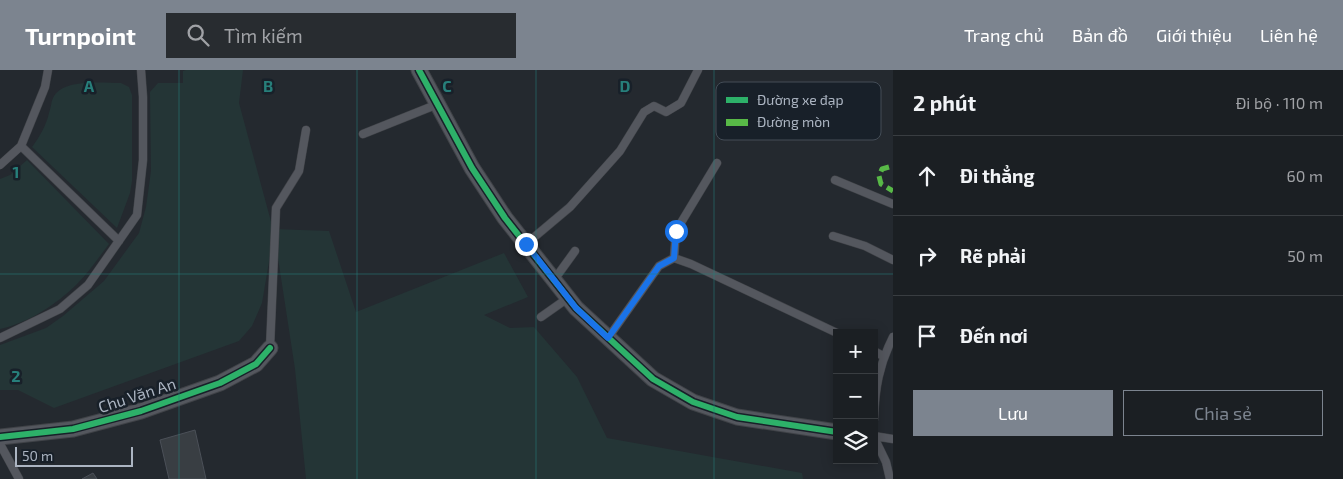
<!DOCTYPE html>
<html lang="vi">
<head>
<meta charset="utf-8">
<style>
  :root { --surface:#1b1f23; --page:#282c30; --text:#f1f3f6; --muted:#a0a2a6; --line:#393d41; --accent:#7c848f }
  body { margin:0; font-family:"Exo 2",sans-serif; background:var(--page); color:var(--text) }
  .controls { position:absolute; right:15px; bottom:15px; display:grid; overflow:hidden; border-radius:0px; box-shadow:0 2px 12px #0003 }
  .controls button { width:45px; height:45px; display:grid; place-items:center; padding:0; border:0; border-bottom:1px solid var(--line); background:var(--surface); color:var(--text); font:25px sans-serif }
  .scale { position:absolute; left:15px; bottom:12px; width:118px; box-sizing:border-box; padding-left:5px; border:2px solid #acb5c2; border-top:0; font-size:14px; line-height:18px; white-space:nowrap; color:#acb5c2; -webkit-text-stroke:4px #182029; paint-order:stroke }
  .stop { position:absolute; width:15px; height:15px; margin:-11px; border:4px solid #1a73e8; border-radius:50%; background:#fff }
  .stop.end { background:#1a73e8; border-color:#fff; box-shadow:0 1px 5px #0008 }
  .list { margin:0; padding:0; list-style:none }
  h2 { display:flex; justify-content:space-between; align-items:center; height:65px; margin:0; padding:0 20px; font-size:21px }
  h2 small { font-size:16px; font-weight:400; color:var(--muted) }
  .list li { display:grid; grid-template-columns:32px 1fr auto; gap:15px; align-items:center; box-sizing:border-box; height:80px; padding:0 20px; border-top:1px solid var(--line) }
  .list b { display:block; font-size:19px; white-space:nowrap }
  .list em { font-size:16px; font-style:normal; color:var(--muted) }
  .actions { display:flex; gap:10px; padding:15px 20px }
  .actions a { flex:1; padding:11px 0; border:1px solid var(--accent); border-radius:0px; text-align:center; font-size:18px; color:var(--accent) }
  .actions .main { background:var(--accent); color:#fff }
  .icon { flex:none; width:28px; height:28px; fill:none; stroke:currentColor; stroke-width:2; stroke-linecap:round; stroke-linejoin:round }
  .map { position:relative; flex:none; width:893px; height:409px; overflow:hidden }
  header { display:flex; align-items:center; gap:30px; box-sizing:border-box; height:70px; padding:0 25px; background:var(--accent); color:#fff }
  header strong { font-size:24px }
  nav { display:flex; gap:28px; margin-inline-start:auto; font-size:18px }
  .search { width:350px; height:45px; background:var(--page); display:flex; align-items:center; gap:12px; box-sizing:border-box; padding:0 18px; border-radius:0px; color:var(--muted); font-size:19px }
  main { display:flex }
  aside { flex:1; background:var(--surface) }
  .map>svg:first-child { display:block }
  .green { fill:#243536 }
  .building { fill:#393e43; stroke:#4b5058 }
  .lines { fill:none; stroke-linecap:round; stroke-linejoin:round }
  .lane-casing { stroke:#404348; stroke-width:9 }
  .street-casing { stroke:#404348; stroke-width:17 }
  .lane { stroke:#54575e; stroke-width:8 }
  .street { stroke:#54575e; stroke-width:15 }
  .quiet { stroke:#58b947; stroke-width:5; stroke-dasharray:10 5; stroke-linecap:butt }
  .cycleway-casing { stroke:#182029; stroke-width:9 }
  .cycleway { stroke:#2db169; stroke-width:6 }
  .route { stroke:#1a73e8; stroke-width:6 }
  .grid { fill:none; stroke:#277f7b; stroke-width:1; stroke-opacity:0.55 }
  .labels { text-anchor:middle; stroke-width:5; stroke-linejoin:round; paint-order:stroke }
  .street-label { font-size:16px; fill:#acb5c2; stroke:#182029 }
  .key { fill:#182029; stroke:#444d57; stroke-width:1 }
  .key-label { font-size:14px; fill:#acb5c2 }
  .grid-label { font-size:16px; text-anchor:middle; font-weight:bold; fill:#277f7b; stroke:#182029; stroke-width:5; stroke-linejoin:round; paint-order:stroke }
</style>
</head>
<body>
<header>
<strong>Turnpoint</strong>
<div class="search"><svg class="icon" aria-label="search" viewBox="0 0 24 24"><circle cx="10" cy="10" r="6"/><path d="M15 15l6 6"/></svg>Tìm kiếm</div>
<nav><a>Trang chủ</a><a>Bản đồ</a><a>Giới thiệu</a><a>Liên hệ</a></nav>
</header>
<main>
<div class="map">
<svg width="893" height="409" viewBox="0 0 893 409">
  <rect width="100%" height="100%" fill="#24292f"/>
  <path class="green" d="M186 0H243L239 33 273 159 329 161 356 242 504 183 528 227 484 245 510 258 534 257 577 307 607 368 802 403 803 409H306L295 299 274 162 262 233 252 256 239 271 54 338 18 320H0V275L46 258 63 246 104 211 139 163 146 137 151 101 150 22 158 13H183V1Z
    M121 13 129 17 132 25V111L130 123 117 158 32 77C40 66 46 56 49 43 51 38 51 32 53 28 62 8 103 13 121 13Z
    M27 90 109 174C99 187 89 202 77 214 57 234 28 253 0 259V109L10 105Z"/>
  <path class="building" d="M195 360 206 409H169L160 370Z
    M93 403 97 409H82Z"/>
  <g class="lines">
    <defs>
      <path id="lane" d="M363 64 438 34
        M21 76 119 171
        M0 95 21 76 45 17 48 0
        M835 110 893 134
        M833 166 865 176 893 190
        M526 174 570 137 620 81 644 42 654 36 666 42 681 33 698 0
        M674 188 676 161 717 93
        M554 210 575 181
        M541 247 568 228
        M0 268 60 239 88 215 137 145 143 90V27L141 0
        M608 268 659 196 674 188 691 194 837 263
        M270 278 276 138 299 101 306 60
        M874 281 883 286
        M874 349C875 318 879 295 893 267
        M874 366 893 369
        M874 367 886 392 890 409
        M0 374 19 409"/>
      <path id="street" d="M419 0 472 98 505 148 576 238 653 309 693 332 737 347 837 362
        M0 367 73 359 141 341 220 313 256 294 270 278"/>
    </defs>
    <use href="#lane" class="lane-casing"/>
    <use href="#street" class="street-casing"/>
    <use href="#lane" class="lane"/>
    <use href="#street" class="street"/>
    <path class="quiet" d="M889 97 882 99 879 106 881 114 893 121"/>
    <defs>
      <path id="cycleway" d="M419 0 472 98 505 148 576 238 653 309 693 332 737 347 837 362
        M0 367 73 359 141 341 220 313 256 294 270 278"/>
    </defs>
    <use href="#cycleway" class="cycleway-casing"/>
    <use href="#cycleway" class="cycleway"/>
  </g>
  <g class="lines">
    <path class="route" d="M526 174 576 238 608 268 659 196 674 188 676 161"/>
  </g>
  <path class="grid" d="M179 0V409M357 0V409M536 0V409M714 0V409M0 204H893"/>
  <g class="labels">
    <g class="street-label">
      <text transform="translate(137 325) rotate(-18)" y="6">Chu Văn An</text>
    </g>
  </g>
  <rect x="716" y="12" width="165" height="58" rx="8" class="key"/>
  <rect x="726" y="27" width="22" height="6" fill="#2db169"/>
  <rect x="726" y="49" width="22" height="7" fill="#58b947"/>
  <g class="key-label">
    <text x="757" y="35">Đường xe đạp</text>
    <text x="757" y="57">Đường mòn</text>
  </g>
  <g class="grid-label">
    <text x="89" y="22">A</text>
    <text x="268" y="22">B</text>
    <text x="447" y="22">C</text>
    <text x="625" y="22">D</text>
    <text x="16" y="108">1</text>
    <text x="16" y="312">2</text>
  </g>
</svg>
<div class="controls">
<button>+</button>
<button>−</button>
<button><svg class="icon" aria-label="layers" viewBox="0 0 24 24"><path d="M12 4l9 5-9 5-9-5zM3 14l9 5 9-5"/></svg></button>
</div>
<div class="scale">50 m</div>
<div class="stop" style="left:676px;top:161px"></div>
<div class="stop end" style="left:526px;top:174px"></div>
</div>
<aside>
<h2>2 phút<small>Đi bộ · 110 m</small></h2>
<ul class="list">
<li><svg class="icon" aria-label="ahead" viewBox="0 0 24 24"><path d="M12 20V5M6 11l6-6 6 6"/></svg><div><b>Đi thẳng</b></div><em>60 m</em></li>
<li><svg class="icon" aria-label="right" viewBox="0 0 24 24"><path d="M7 20v-9h11M14 6l5 5-5 5"/></svg><div><b>Rẽ phải</b></div><em>50 m</em></li>
<li><svg class="icon" aria-label="arrive" viewBox="0 0 24 24"><path d="M6 21V4h12l-3 4 3 4H6"/></svg><div><b>Đến nơi</b></div></li>
</ul>
<div class="actions"><a class="main">Lưu</a><a>Chia sẻ</a></div>
</aside>
</main>
</body>
</html>
